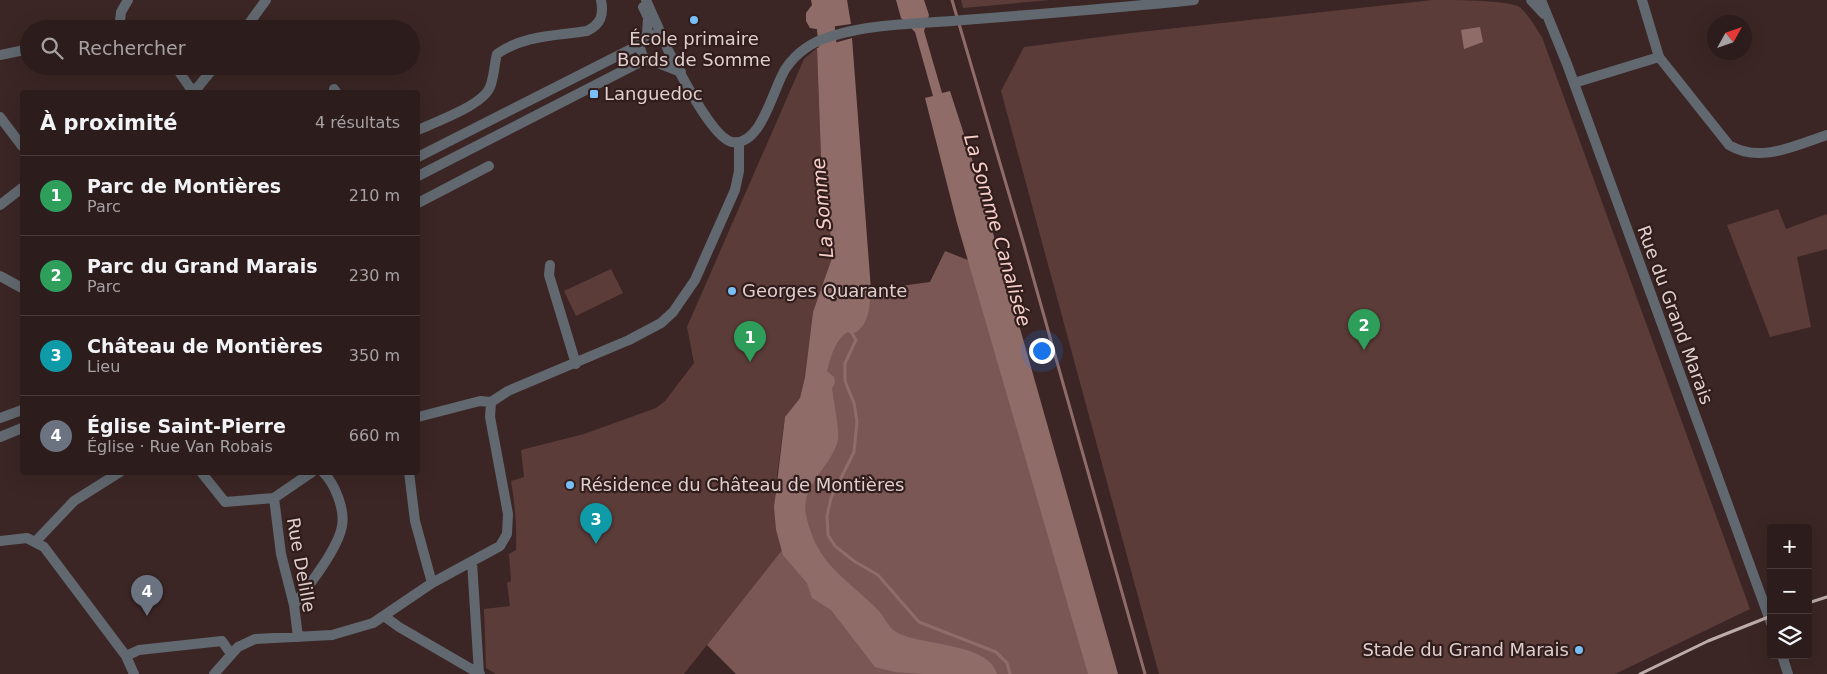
<!DOCTYPE html>
<html lang="fr">
<head>
<meta charset="utf-8">
<style>
  :root { --surface:#2c1c1c; --page:#342525; --text:#f1f3f6; --muted:#a6a1a3; --line:#483a3b; --accent:#78bff7 }
  body { margin:0; font-family:"DejaVu Sans",sans-serif; background:var(--page); color:var(--text) }
  .controls { position:absolute; right:15px; bottom:15px; display:grid; overflow:hidden; border-radius:5px; box-shadow:0 5px 20px #0002 }
  .controls button { width:45px; height:45px; display:grid; place-items:center; padding:0; border:0; border-bottom:1px solid var(--line); background:var(--surface); color:var(--text); font:25px sans-serif }
  .compass { position:absolute; left:1707px; top:15px; width:45px; height:45px; border-radius:50%; background:var(--surface); box-shadow:0 5px 20px #0002; rotate:50deg }
  .you { position:absolute; left:1041px; top:350px; width:18px; height:18px; margin:-12px; border:4px solid #fff; border-radius:50%; background:#1a73e8; box-shadow:0 0 0 8px #1a73e833 }
  .badge { display:grid; place-items:center; width:32px; height:32px; border-radius:50%; background:var(--accent); color:#fff; font-size:16px; font-weight:700 }
  .pin { position:absolute; translate:-50% -41px; filter:drop-shadow(0 1px 2px #0008) }
  .pin::after { content:''; position:absolute; top:26px; width:18px; height:15px; background:inherit; clip-path:polygon(0 0,100% 0,50% 100%) }
  .list { margin:0; padding:0; list-style:none }
  h2 { display:flex; justify-content:space-between; align-items:center; height:65px; margin:0; padding:0 20px; font-size:21px }
  h2 small { font-size:16px; font-weight:400; color:var(--muted) }
  .list li { display:grid; grid-template-columns:32px 1fr auto; gap:15px; align-items:center; box-sizing:border-box; height:80px; padding:0 20px; border-top:1px solid var(--line) }
  .list b { display:block; font-size:19px; white-space:nowrap }
  .list p { margin:0; font-size:16px; white-space:nowrap; color:var(--muted) }
  .list em { font-size:16px; font-style:normal; color:var(--muted) }
  .icon { flex:none; width:28px; height:28px; fill:none; stroke:currentColor; stroke-width:2; stroke-linecap:round; stroke-linejoin:round }
  .map { position:relative; flex:none; width:1827px; height:674px; overflow:hidden }
  .search { position:absolute; background:var(--surface); box-shadow:0 5px 20px #0002; left:20px; top:20px; width:400px; height:55px; display:flex; align-items:center; gap:12px; box-sizing:border-box; padding:0 18px; border-radius:28px; color:var(--muted); font-size:19px }
  .panel { position:absolute; background:var(--surface); box-shadow:0 5px 20px #0002; left:20px; top:90px; width:400px; height:385px; border-radius:5px }
  .map>svg:first-child { display:block }
  .green { fill:#5c3c39 }
  .forest { fill:#7a5754 }
  .water { fill:#906c69 }
  .lines { fill:none; stroke-linecap:round; stroke-linejoin:round }
  .stream { stroke:#906c69; stroke-width:3 }
  .river { stroke:#906c69; stroke-width:18 }
  .minor { stroke:#61686f; stroke-width:10 }
  .rail { stroke:#bcacab; stroke-width:3 }
  .poi-dot { fill:#78bff7; stroke:#311d1b; stroke-width:2 }
  .labels { text-anchor:middle; stroke-width:4.5; stroke-linejoin:round; paint-order:stroke }
  .poi-label { font-size:18px; fill:#dfd0cf; stroke:#311d1b; text-anchor:start }
  .street-label { font-size:18px; fill:#dfd0cf; stroke:#311d1b }
  .water-label { font-size:19px; font-style:italic; fill:#f7cfca; stroke:#311d1b }
</style>
</head>
<body>
<div class="map">
<svg width="1827" height="674" viewBox="0 0 1827 674">
  <rect width="100%" height="100%" fill="#3b2625"/>
  <path class="green" d="M961 0H1049L963 8Z
    M1433 0C1455 0 1500 0 1518 6 1528 13 1535 27 1542 37L1750 609 1615 674H1159L1001 91 1024 47 1131 33Z
    M817 48 821 158 833 255 813 312 805 377 800 398 785 417 775 490 776 530 782 550 684 674H496L486 668 484 609 510 606 507 583 511 581 509 554 516 550C517 527 515 504 511 481L524 477 521 450 584 434 656 408 665 401 694 363 687 327 804 59Z
    M1778 209 1786 229 1827 214V249L1797 257 1811 327 1770 337 1727 225Z
    M611 269 623 293 576 316 564 291Z"/>
  <path class="forest" d="M945 251 973 262 1089 674H993L904 643 834 585 799 521 828 344 871 290 930 282Z
    M782 550 880 656 933 674H736L707 645Z"/>
  <path class="water" d="M811 0H847L851 24 816 29 810 28 806 21V13L812 5Z
    M896 0H924L929 15 924 31 942 93 950 91 972 159 1118 674H1088L957 223 925 98 933 96 915 32 901 18Z
    M1480 27 1483 42 1464 49 1461 30Z
    M852 38 871 290C870 305 869 328 852 334L848 332C835 339 831 357 827 371L834 377 835 383 832 388C833 398 840 432 838 440 831 468 800 485 806 515 817 565 844 576 877 609 884 616 888 627 896 632 919 646 989 642 997 674H922L895 672 875 667 831 610 812 598 807 583 783 555 776 530 774 507 785 417 800 398 805 377 813 312 833 255 821 158 817 48Z"/>
  <g class="lines">
    <path class="stream" d="M952 0 1024 245 1145 674
      M851 332 856 340 845 363V381L854 403 857 421 854 452 831 498 827 516 828 535 835 546 854 561 878 575 919 622 996 652 1007 663 1010 674"/>
    <path class="river" d="M823 0 830 69"/>
    <path class="minor" d="M646 0 662 36
      M1531 0 1544 14
      M1541 0 1567 64 1771 623
      M643 7 648 17 647 35
      M119 29 121 12 128 0
      M245 29 266 0
      M0 55 29 49
      M1659 57 1729 145C1760 164 1796 145 1827 135
      M175 66 193 92
      M681 72 643 57 639 45 643 38 650 34 662 36C666 41 666 45 668 50 678 69 712 138 732 142 762 147 773 87 786 68 797 52 814 41 832 36 873 23 921 24 964 20 1041 14 1118 8 1194 0
      M1574 83 1659 57 1642 0
      M334 89 336 92
      M192 91 198 87 215 66
      M0 117 22 146
      M418 130C436 122 480 106 489 89 494 80 494 65 497 54 524 35 555 36 587 31 601 24 604 15 601 0
      M418 157 639 45
      M418 176 646 59
      M418 203 489 166
      M0 205 22 188
      M550 265 549 275 576 364
      M0 276 22 288
      M491 402 508 391 629 340 661 323 673 312 695 280 735 190 739 171V142
      M418 417 480 401 491 402
      M0 418 22 410
      M0 437 22 428
      M201 472 225 502 274 498 312 472
      M409 472 415 521 432 583
      M274 498 281 554 294 605 298 637
      M0 541 27 538 44 547 126 656 134 674
      M36 541 74 501 120 472
      M472 562 479 673
      M294 605C308 587 338 549 342 526 345 509 335 484 323 472
      M384 616 399 627 480 674
      M1782 655 1788 674
      M126 656 139 650 222 641 231 654
      M214 674 238 647 255 639 332 635 373 623 432 583 500 546 507 534 508 514 490 417 491 402"/>
    <path class="rail" d="M1808 603 1827 597
      M1640 674 1708 641 1771 616"/>
  </g>
  <g class="poi-dot">
    <circle cx="694" cy="20" r="5"/>
    <rect x="589" y="89" width="10" height="10" rx="2.5"/>
    <circle cx="732" cy="291" r="5"/>
    <circle cx="570" cy="485" r="5"/>
    <circle cx="1579" cy="650" r="5"/>
  </g>
  <g class="labels">
    <g class="poi-label">
      <text x="694" y="45" text-anchor="middle">École primaire<tspan x="694" dy="21">Bords de Somme</tspan></text>
      <text x="604" y="100">Languedoc</text>
      <text x="742" y="297">Georges Quarante</text>
      <text x="580" y="491">Résidence du Château de Montières</text>
      <text x="1569" y="656" text-anchor="end">Stade du Grand Marais</text>
    </g>
    <g class="street-label">
      <text transform="translate(1675 315) rotate(70)" y="6">Rue du Grand Marais</text>
      <text transform="translate(301 565) rotate(80)" y="6">Rue Delille</text>
    </g>
    <g class="water-label">
      <text transform="translate(822 208) rotate(-95)" y="7">La Somme</text>
      <text transform="translate(998 230) rotate(74)" y="7">La Somme Canalisée</text>
    </g>
  </g>
</svg>
<div class="controls">
<button>+</button>
<button>−</button>
<button><svg class="icon" aria-label="layers" viewBox="0 0 24 24"><path d="M12 4l9 5-9 5-9-5zM3 14l9 5 9-5"/></svg></button>
</div>
<svg class="compass" viewBox="-18 -18 36 36"><path d="M0-13l5 13h-10z" fill="#e53935"/><path d="M0 13l5-13h-10z" fill="#a6a1a3"/></svg>
<div class="you"></div>
<div class="pin badge" style="left:750px;top:362px;background:#2e9e5b">1</div>
<div class="pin badge" style="left:1364px;top:350px;background:#2e9e5b">2</div>
<div class="pin badge" style="left:596px;top:544px;background:#0f9aa8">3</div>
<div class="pin badge" style="left:147px;top:616px;background:#6b7280">4</div>
<div class="search"><svg class="icon" aria-label="search" viewBox="0 0 24 24"><circle cx="10" cy="10" r="6"/><path d="M15 15l6 6"/></svg>Rechercher</div>
<section class="panel">
<h2>À proximité<small>4 résultats</small></h2>
<ul class="list">
<li><span class="badge" style="background:#2e9e5b">1</span><div><b>Parc de Montières</b><p>Parc</p></div><em>210 m</em></li>
<li><span class="badge" style="background:#2e9e5b">2</span><div><b>Parc du Grand Marais</b><p>Parc</p></div><em>230 m</em></li>
<li><span class="badge" style="background:#0f9aa8">3</span><div><b>Château de Montières</b><p>Lieu</p></div><em>350 m</em></li>
<li><span class="badge" style="background:#6b7280">4</span><div><b>Église Saint-Pierre</b><p>Église · Rue Van Robais</p></div><em>660 m</em></li>
</ul>
</section>
</div>
</body>
</html>
